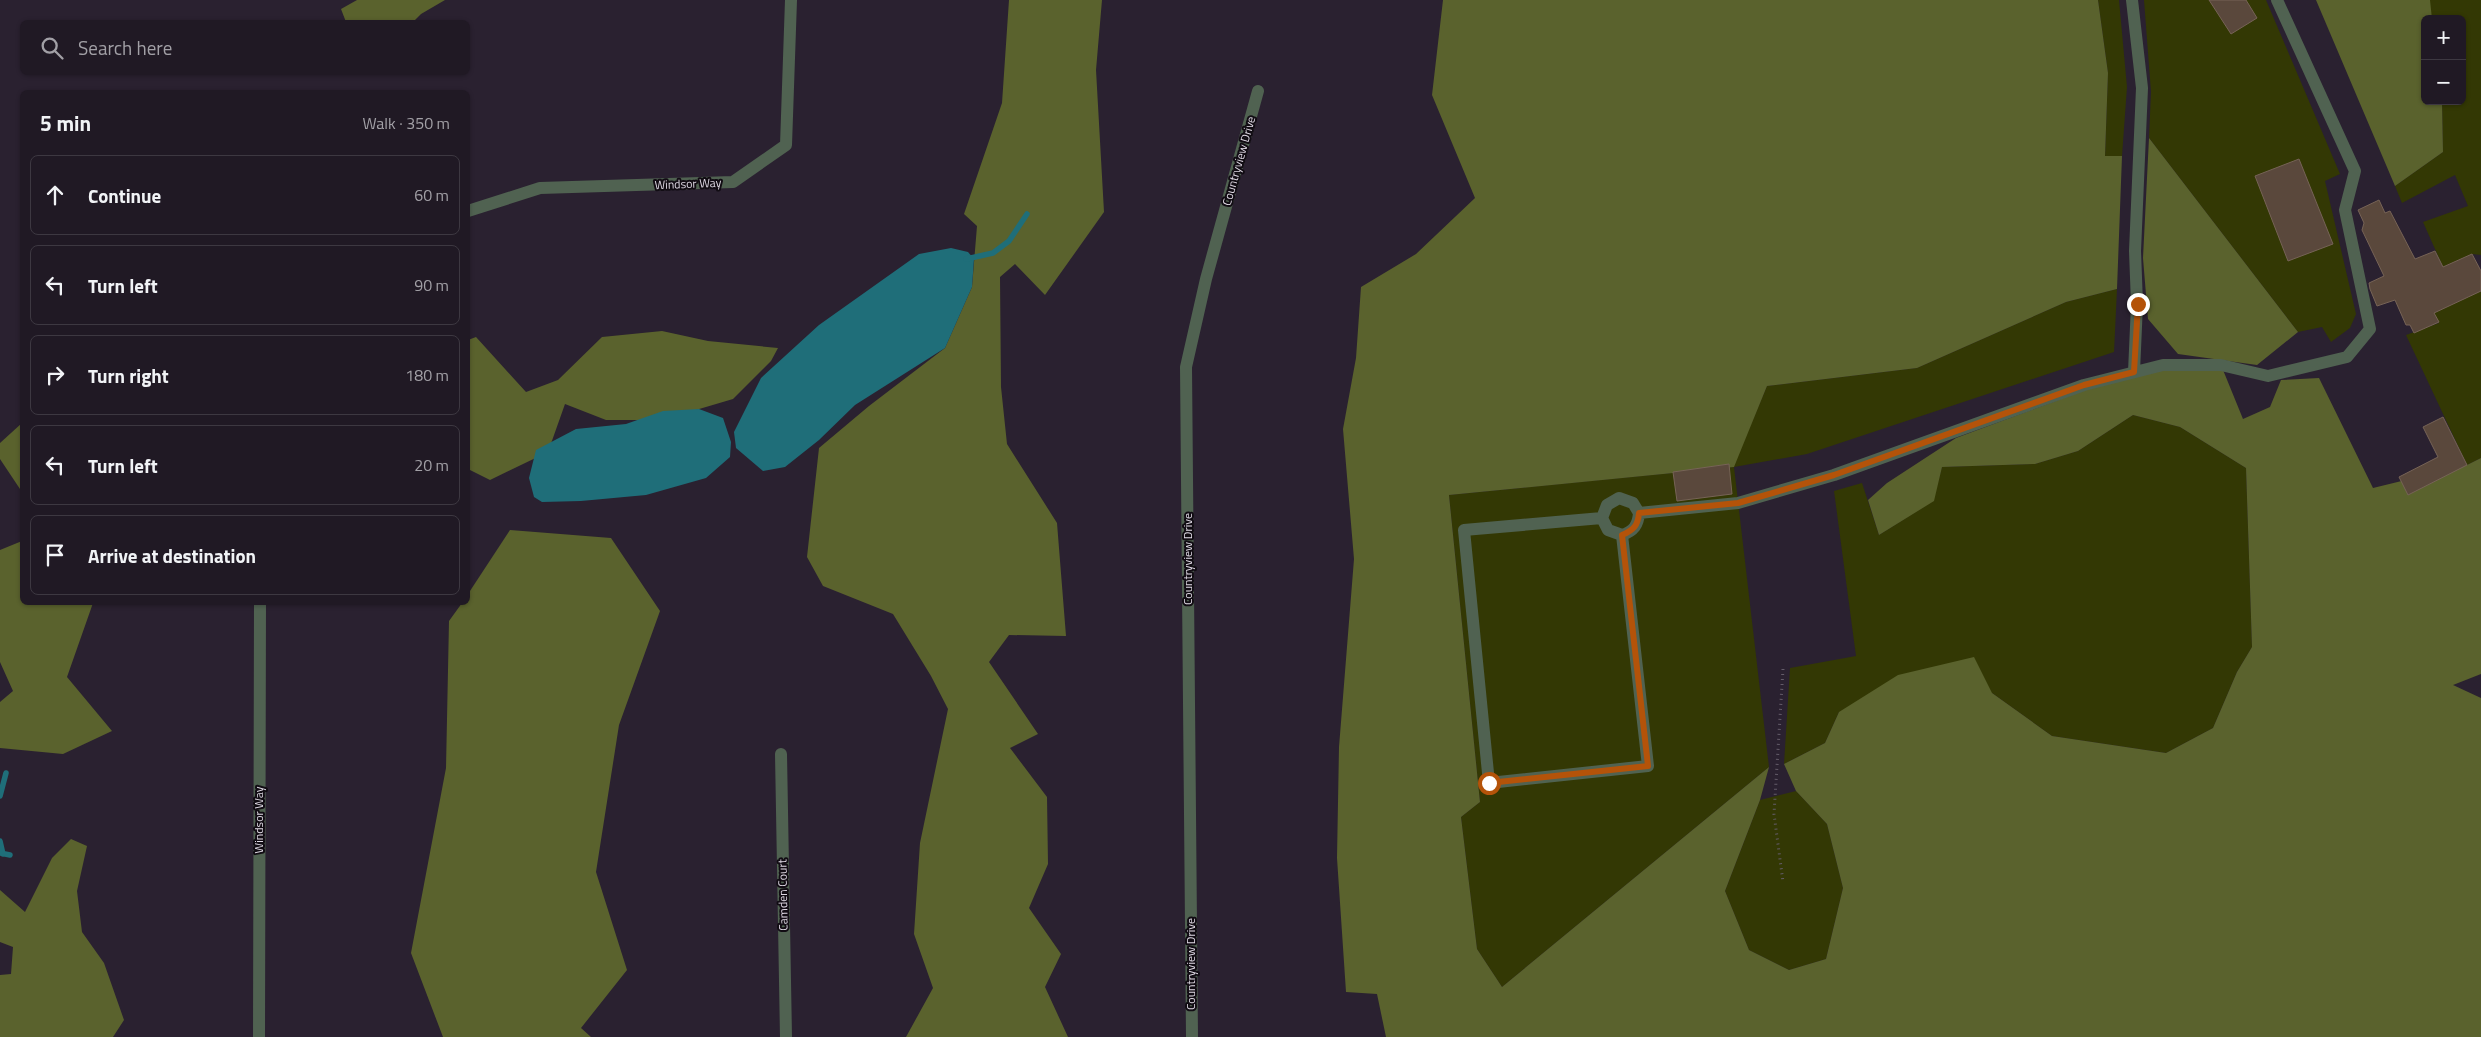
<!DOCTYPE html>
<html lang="en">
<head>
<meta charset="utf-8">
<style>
  :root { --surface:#201924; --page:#28222c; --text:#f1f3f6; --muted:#a2a0a6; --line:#3d3841 }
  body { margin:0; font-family:"Titillium Web",sans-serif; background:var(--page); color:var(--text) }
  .controls { position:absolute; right:15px; top:15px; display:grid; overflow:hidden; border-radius:8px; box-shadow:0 1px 4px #0004 }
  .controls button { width:45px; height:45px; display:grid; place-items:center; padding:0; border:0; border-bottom:1px solid var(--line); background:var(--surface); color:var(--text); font:25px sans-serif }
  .stop { position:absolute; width:15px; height:15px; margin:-11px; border:4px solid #b45309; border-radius:50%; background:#fff }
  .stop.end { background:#b45309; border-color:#fff; box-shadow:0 1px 5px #0008 }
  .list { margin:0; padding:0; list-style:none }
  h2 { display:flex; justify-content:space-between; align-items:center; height:65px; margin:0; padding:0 20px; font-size:21px }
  h2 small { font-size:16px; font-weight:400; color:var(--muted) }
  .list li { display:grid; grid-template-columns:32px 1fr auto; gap:15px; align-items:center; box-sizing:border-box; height:80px; margin:0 10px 10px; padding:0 10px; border:1px solid var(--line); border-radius:8px }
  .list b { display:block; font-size:19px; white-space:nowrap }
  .list em { font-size:16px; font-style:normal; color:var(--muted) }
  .icon { flex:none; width:28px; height:28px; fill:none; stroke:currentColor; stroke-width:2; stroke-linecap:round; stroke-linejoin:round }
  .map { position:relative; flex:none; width:2481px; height:1037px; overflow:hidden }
  .search { position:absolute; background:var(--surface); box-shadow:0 1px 4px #0004; left:20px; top:20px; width:450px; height:55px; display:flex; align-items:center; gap:12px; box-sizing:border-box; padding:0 18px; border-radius:8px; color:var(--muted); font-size:19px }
  .panel { position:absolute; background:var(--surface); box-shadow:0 1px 4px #0004; left:20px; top:90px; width:450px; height:515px; border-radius:8px }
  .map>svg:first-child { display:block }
  .green { fill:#333804 }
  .forest { fill:#5a622d }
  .water { fill:#1f6e79 }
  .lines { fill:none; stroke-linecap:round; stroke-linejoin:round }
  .stream { stroke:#1f6e79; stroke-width:5.5 }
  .building { fill:#5a483c; stroke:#766356 }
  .path { stroke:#645c69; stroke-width:3; stroke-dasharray:1 4; stroke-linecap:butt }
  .minor { stroke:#506251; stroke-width:12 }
  .route { stroke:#b45309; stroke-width:6 }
  .labels { text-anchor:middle; stroke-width:4; stroke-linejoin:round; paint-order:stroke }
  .street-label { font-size:12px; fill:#dfd9e4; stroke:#110c13 }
</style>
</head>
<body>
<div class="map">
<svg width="2481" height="1037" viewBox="0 0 2481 1037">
  <rect width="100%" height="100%" fill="#2a2130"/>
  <path class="green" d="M2098 0H2119L2127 87 2122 156 2105 157 2108 73Z
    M2144 0H2266L2340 174 2325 181 2356 314 2350 328 2331 342 2322 327 2298 332 2149 138 2151 92Z
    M2418 0H2481V255L2472 254 2443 267 2423 222 2468 206 2455 175 2402 203 2395 186 2443 152 2442 101H2462V19H2425Z
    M2117 289 2114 352 1807 454 1734 467 1769 767 1502 987 1477 949 1461 817 1480 802 1449 495 1733 467 1767 386 1917 368 2066 302Z
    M2481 291V458L2467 465 2406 335 2439 323 2434 313Z
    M2133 415 2180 427 2246 468 2252 647 2237 672 2213 728 2166 753 2052 736 1992 693 1839 712 1825 743 1784 764 1790 668 1856 656 1834 491 1862 483 1879 535 1933 501 1942 467 2035 464 2078 451Z
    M1796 791 1827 824 1843 888 1826 959 1789 970 1749 950 1725 891 1760 800Z"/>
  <path class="forest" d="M357 0H445L421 14 413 22H346L341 9Z
    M1009 0H1102L1096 70 1104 212 1045 295 1015 264 1000 277 1001 387 1007 444 1057 523 1066 636 1009 635 989 662 1038 734 1010 748 1047 797 1048 864 1029 908 1061 954 1045 987 1068 1037H906L933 988 914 934 920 843 948 709 931 676 893 614 823 586 807 557 819 448 869 406 945 348 972 287 977 226 964 214 1002 103Z
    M1443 0H2098L2108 73 2105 156H2122L2117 289 2066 302 1917 368 1767 386 1734 467 1449 495 1480 802 1461 817 1477 949 1502 987 1769 767 1760 800 1725 891 1749 950 1789 970 1826 959 1843 888 1827 824 1796 791 1784 764 1825 743 1839 712 1898 675 1974 657 1992 693 2052 736 2166 753 2213 728 2237 672 2252 647 2246 468 2180 427 2133 415 2078 451 2035 464 1942 467 1934 501 1879 535 1868 500 1887 483 1956 438 2134 372 2221 365 2243 419 2270 407 2281 380 2319 378 2373 488 2467 465 2481 458V674L2453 685 2481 698V1037H1386L1377 994 1346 992 1337 858 1339 747 1354 559 1343 429 1356 358 1361 287 1416 254 1475 198 1432 95Z
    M2316 0H2430L2432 19H2425V101H2442L2443 152 2395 186Z
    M2149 138 2298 332 2257 365 2178 354 2148 319 2143 258Z
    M662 331 708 341 778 348 771 361 733 399 662 420H606L565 404 548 452 490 480 468 469V340L476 337 526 392 558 380 602 337Z
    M22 423V492L0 459V443Z
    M510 530 611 538 660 611 619 725 596 872 627 970 581 1028 591 1037H443L411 953 446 768 449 621 462 603 468 602V594Z
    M22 541V602L93 603 67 677 112 731 63 754 0 748V702L13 691 0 662V550Z
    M71 839 87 846 77 891 82 932 104 963 124 1020 113 1037H0V975L11 974 13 947 0 942V890L25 912 52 858Z"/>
  <path class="water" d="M951 248 968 252 974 259 972 287 945 348 855 405 819 440 785 467 763 471 736 448 734 432 761 378 819 325 919 254Z
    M699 409 723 418 731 442 730 457 706 478 646 495 581 501 542 502 534 497 529 478 536 450 576 429 626 424 663 411Z"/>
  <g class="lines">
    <path class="stream" d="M966 259 993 253 1009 241 1027 214
      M0 796 6 773
      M0 841 3 854
      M0 853 10 855"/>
  </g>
  <path class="building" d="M2209 0H2246L2257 18 2231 34Z
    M2299 159 2333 244 2288 261 2255 176Z
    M2379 200 2385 213 2390 211 2415 259 2435 251 2443 267 2472 254 2481 271V291L2434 313 2439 322 2414 333 2410 325H2406L2395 300 2377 306 2370 289 2369 283 2384 276 2362 230 2364 223 2358 210Z
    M2443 417 2467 465 2408 495 2399 477 2438 457 2423 427Z
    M1729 464 1732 494 1677 501 1673 472Z"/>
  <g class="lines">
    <path class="path" d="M1783 669 1774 814 1783 882"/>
    <path class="minor" d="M2132 0 2142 88 2135 251 2137 304 2134 372
      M468 211 540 188 733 182 786 145 791 0
      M1602 518 1607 505 1619 498 1633 503 1639 513
      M1622 535 1648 766 1489 783 1464 530 1602 518 1608 530 1622 535C1634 531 1638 525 1639 513L1738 503 1834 475 2084 385 2163 365H2221L2268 376 2347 357 2370 329 2345 210 2355 171 2277 0
      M781 754 786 1037
      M259 1037 260 602
      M1192 1037 1186 367 1206 279 1258 91"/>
  </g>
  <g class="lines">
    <path class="route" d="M1489 783 1648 766 1622 535C1634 530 1638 525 1639 513L1738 503 1834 475 2084 385 2134 372 2138 304"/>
  </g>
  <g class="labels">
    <g class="street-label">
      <text transform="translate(1239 161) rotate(-74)" y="4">Countryview Drive</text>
      <text transform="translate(688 184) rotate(-2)" y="4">Windsor Way</text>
      <text transform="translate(1188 559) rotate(-90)" y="4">Countryview Drive</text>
      <text transform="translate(259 820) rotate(-90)" y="4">Windsor Way</text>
      <text transform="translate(783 895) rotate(-91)" y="4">Camden Court</text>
      <text transform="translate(1191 964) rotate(-90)" y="4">Countryview Drive</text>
    </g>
  </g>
</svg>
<div class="controls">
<button>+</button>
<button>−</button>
</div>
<div class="stop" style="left:1489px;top:783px"></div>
<div class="stop end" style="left:2138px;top:304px"></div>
<div class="search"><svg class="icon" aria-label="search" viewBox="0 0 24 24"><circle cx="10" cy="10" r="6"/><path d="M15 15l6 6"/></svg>Search here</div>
<section class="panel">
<h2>5 min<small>Walk · 350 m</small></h2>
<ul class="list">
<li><svg class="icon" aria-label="ahead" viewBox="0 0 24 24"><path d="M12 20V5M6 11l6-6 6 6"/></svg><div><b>Continue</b></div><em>60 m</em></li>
<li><svg class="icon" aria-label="left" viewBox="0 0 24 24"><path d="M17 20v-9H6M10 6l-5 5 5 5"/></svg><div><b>Turn left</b></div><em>90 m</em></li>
<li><svg class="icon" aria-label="right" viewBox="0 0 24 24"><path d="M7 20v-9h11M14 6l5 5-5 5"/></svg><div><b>Turn right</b></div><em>180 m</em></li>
<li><svg class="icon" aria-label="left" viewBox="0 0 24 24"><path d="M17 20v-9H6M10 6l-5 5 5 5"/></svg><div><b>Turn left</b></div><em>20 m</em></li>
<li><svg class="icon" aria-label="arrive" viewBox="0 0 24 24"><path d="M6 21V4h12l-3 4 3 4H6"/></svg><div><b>Arrive at destination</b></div></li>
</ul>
</section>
</div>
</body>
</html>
